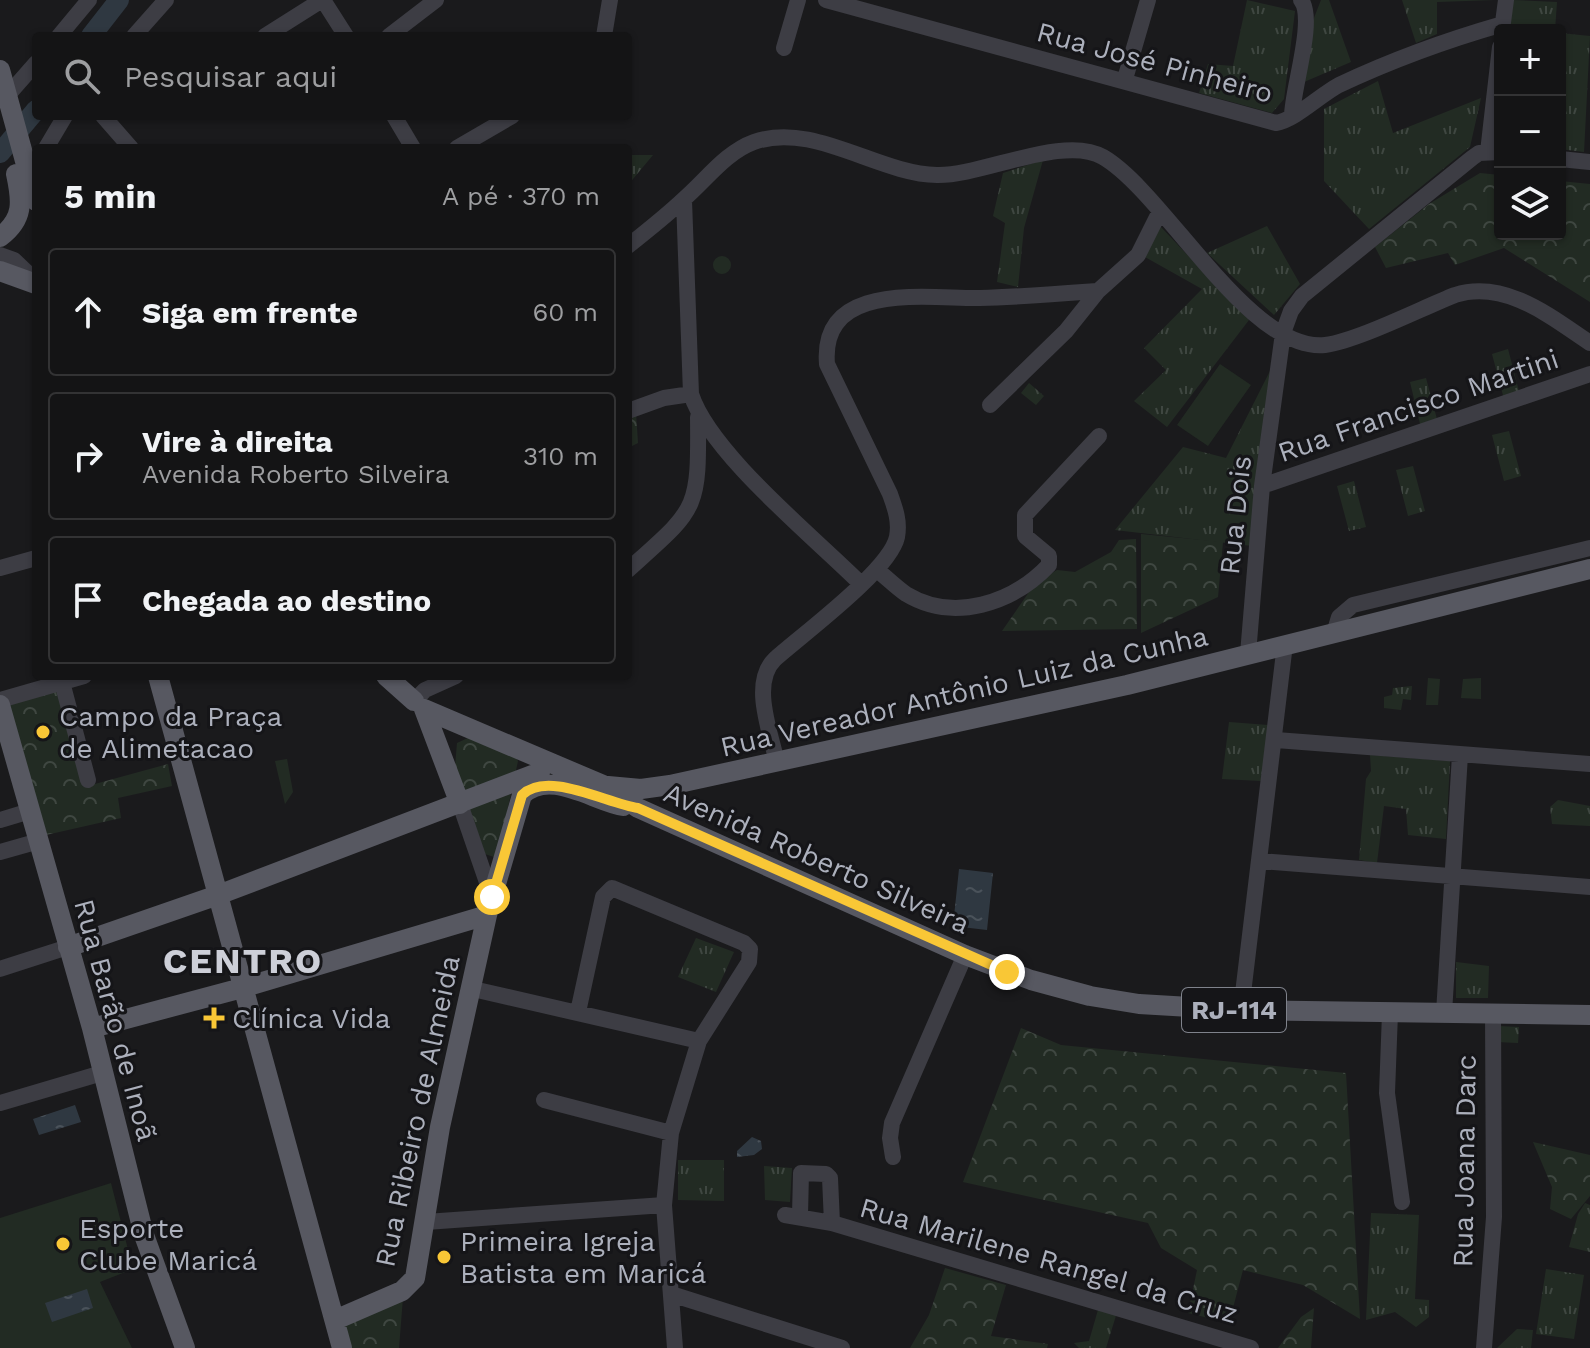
<!DOCTYPE html>
<html lang="pt">
<head>
<meta charset="utf-8">
<style>
  :root { --surface:#141415; --page:#212122; --text:#f1f3f6; --muted:#9d9ea0; --line:#333334 }
  body { margin:0; font-family:"Work Sans",sans-serif; background:var(--page); color:var(--text) }
  .controls { position:absolute; right:24px; top:24px; display:grid; overflow:hidden; border-radius:8px; box-shadow:0 2px 6px #0004 }
  .controls button { width:72px; height:72px; display:grid; place-items:center; padding:0; border:0; border-bottom:2px solid var(--line); background:var(--surface); color:var(--text); font:40px sans-serif }
  .stop { position:absolute; width:24px; height:24px; margin:-18px; border:6px solid #f9c736; border-radius:50%; background:#fff }
  .stop.end { background:#f9c736; border-color:#fff; box-shadow:0 2px 8px #0008 }
  .list { margin:0; padding:0; list-style:none }
  h2 { display:flex; justify-content:space-between; align-items:center; height:104px; margin:0; padding:0 32px; font-size:34px }
  h2 small { font-size:26px; font-weight:400; color:var(--muted) }
  .list li { display:grid; grid-template-columns:52px 1fr auto; gap:24px; align-items:center; box-sizing:border-box; height:128px; margin:0 16px 16px; padding:0 16px; border:2px solid var(--line); border-radius:8px }
  .list b { display:block; font-size:30px; white-space:nowrap }
  .list p { margin:0; font-size:26px; white-space:nowrap; color:var(--muted) }
  .list em { font-size:26px; font-style:normal; color:var(--muted) }
  .icon { flex:none; width:44px; height:44px; fill:none; stroke:currentColor; stroke-width:2; stroke-linecap:round; stroke-linejoin:round }
  .map { position:relative; flex:none; width:1590px; height:1348px; overflow:hidden }
  .search { position:absolute; background:var(--surface); box-shadow:0 2px 6px #0004; left:32px; top:32px; width:600px; height:88px; display:flex; align-items:center; gap:20px; box-sizing:border-box; padding:0 28px; border-radius:8px; color:var(--muted); font-size:30px }
  .panel { position:absolute; background:var(--surface); box-shadow:0 2px 6px #0004; left:32px; top:144px; width:600px; height:536px; border-radius:8px }
  .map>svg:first-child { display:block }
  .grass { fill:url(#grass-tufts) }
  .forest { fill:url(#forest-crowns) }
  .pitch { fill:#222b23 }
  .water { fill:url(#water-ripples) }
  .lines { fill:none; stroke-linecap:round; stroke-linejoin:round }
  .river { stroke:#2f3841; stroke-width:20 }
  .minor { stroke:#3d3d44; stroke-width:16 }
  .major { stroke:#575861; stroke-width:20 }
  .route { stroke:#f9c736; stroke-width:10 }
  .poi-dot { fill:#f9c736; stroke:#151518; stroke-width:3 }
  .labels { text-anchor:middle; stroke-width:6; stroke-linejoin:round; paint-order:stroke }
  .shield { fill:#151518; stroke:#7f828b; stroke-width:2 }
  .shield-label { font-size:26px; font-weight:bold; fill:#acb0bc }
  .street-label { font-size:28px; fill:#acb0bc; stroke:#151518 }
  .poi-label { font-size:28px; fill:#acb0bc; stroke:#151518; text-anchor:start }
  .district-label { font-size:36px; font-weight:bold; letter-spacing:2px; fill:#cdcfd8; stroke:#151518 }
</style>
</head>
<body>
<div class="map">
<svg width="1590" height="1348" viewBox="0 0 1590 1348">
  <defs>
    <pattern id="grass-tufts" width="24" height="20" patternUnits="userSpaceOnUse" patternTransform="scale(2)"><rect width="24" height="20" fill="#222b23"/><path d="M3 7l-1-3M5 7V3M7 7l1-3M15 17l-1-3M17 17v-4M19 17l1-3" fill="none" stroke="#3f4741"/></pattern>
    <pattern id="forest-crowns" width="20" height="18" patternUnits="userSpaceOnUse" patternTransform="scale(2)"><rect width="20" height="18" fill="#222b23"/><path d="M2 6a3 3 0 1 1 6 0M12 15a3 3 0 1 1 6 0" fill="none" stroke="#3f4741"/></pattern>
    <pattern id="water-ripples" width="26" height="14" patternUnits="userSpaceOnUse" patternTransform="scale(2)"><rect width="26" height="14" fill="#2f3841"/><path d="M2 4q2-2 4 0t4 0M15 11q2-2 4 0t4 0" fill="none" stroke="#4a525a"/></pattern>
  </defs>
  <rect width="100%" height="100%" fill="#1a1a1c"/>
  <path class="grass" d="M1247 0 1295 11 1284 99 1272 113 1199 93 1208 64 1233 66Z
    M1321 0H1329L1351 62 1304 82 1312 23Z
    M1402 0H1494L1437 2V34L1416 43Z
    M1512 0 1557 2 1555 30H1509Z
    M1560 33 1590 36 1584 152 1560 149Z
    M1378 81 1393 133 1481 98 1470 147 1369 229 1324 181V109Z
    M628 155H653L628 185Z
    M1043 160 1024 228 1018 287 997 282 1005 223 993 216 1003 173Z
    M1160 226 1249 320 1167 427 1134 401 1166 370 1144 348 1202 289 1145 257Z
    M1267 226 1300 284 1274 315 1207 253Z
    M713 265a9 9 0 1 1 18 0a9 9 0 1 1-18 0Z
    M1508 349 1520 395 1504 399 1492 354Z
    M1271 369 1252 546 1115 530 1183 447 1226 458Z
    M1426 378 1438 423 1421 428 1410 382Z
    M1029 383 1044 396 1036 405 1021 393Z
    M1509 431 1521 476 1504 481 1492 435Z
    M1413 466 1425 511 1408 516 1396 470Z
    M1354 481 1366 527 1349 531 1337 486Z
    M1428 678 1440 679 1438 705H1426Z
    M1481 678V699L1461 698 1463 679Z
    M1412 686 1411 700 1403 699 1401 710 1384 708V697L1392 695 1393 688Z
    M1229 722 1268 725 1261 781 1222 779Z
    M1370 755 1450 761 1446 839 1408 835 1406 809 1384 806 1377 863 1359 860 1366 779 1371 771Z
    M287 759 293 792 285 804 275 761Z
    M1558 800 1590 806V826L1552 824 1550 807Z
    M696 938 734 952 716 992 678 977Z
    M1456 962 1489 966 1488 998H1456Z
    M1498 1026 1519 1027 1518 1043 1497 1042Z
    M678 1160H724V1201L678 1200Z
    M764 1166 792 1168 790 1202 765 1200Z
    M1585 1203 1590 1205V1252L1569 1247 1578 1214Z
    M1371 1213 1419 1215 1415 1299 1429 1300V1317L1416 1327 1395 1312 1366 1320Z
    M1546 1269 1584 1275 1574 1339 1536 1334Z
    M1100 1303 1118 1309 1106 1348H1079L1074 1343 1089 1341Z
    M1517 1329 1533 1330 1531 1348H1497Z"/>
  <path class="forest" d="M1480 173 1500 175V234H1560V181L1590 184V302L1504 248 1455 265 1448 253 1386 268 1375 247 1429 204Z
    M636 413 638 443 628 448V416Z
    M1141 534 1223 542 1218 597 1141 633Z
    M1136 539 1137 629 1002 631 1036 582 1057 570 1075 572 1111 552 1119 540Z
    M59 684 84 787 168 764 172 786 118 798 121 818 46 835 5 700Z
    M470 737 514 755 518 761 499 849 494 857 485 854 455 767 457 743Z
    M1021 1028 1061 1045 1346 1073 1360 1319 1303 1285 1243 1270 1229 1323 1188 1313 1197 1270 1161 1248 1148 1223 963 1182Z
    M1533 1142 1590 1155V1196L1571 1219 1550 1209 1552 1187Z
    M945 1268 1006 1285 991 1336 1048 1344 1047 1348H910L929 1315Z
    M403 1297 399 1348H346L339 1322Z
    M1314 1308 1311 1348H1278L1301 1317Z"/>
  <path class="pitch" d="M1220 364 1251 385 1208 446 1177 425Z
    M111 1183 133 1269 100 1282 132 1348H0V1218Z"/>
  <path class="water" d="M959 869 993 873 987 930 953 926Z
    M75 1105 81 1122 39 1135 33 1119Z
    M752 1137 761 1141 762 1149 754 1155 737 1157V1151Z
    M87 1289 93 1308 52 1322 45 1303Z"/>
  <g class="lines">
    <path class="river" d="M91 36 119 0
      M0 153 36 110"/>
    <path class="minor" d="M323 0 346 36
      M826 0 1276 123C1295 120 1320 95 1339 85 1392 60 1447 40 1503 24
      M1502 30 1506 0
      M59 36 89 0
      M134 36 166 0
      M265 36 322 0
      M389 36 436 0
      M604 36 610 0
      M784 48 798 0
      M1125 79 1148 0
      M7 96 36 63
      M103 116 131 148
      M394 116 413 148
      M1292 116C1292 90 1316 19 1301 0
      M46 148 65 116
      M457 148 512 116
      M1488 152 1500 47
      M1560 159 1590 162
      M684 200 691 394C710 453 814 537 861 584
      M628 246C647 231 666 216 684 199 706 180 726 152 754 142 813 121 878 174 937 175 982 176 1064 134 1103 157 1165 193 1249 353 1325 345 1357 341 1422 308 1455 295 1505 279 1551 317 1590 343
      M0 255 14 260 36 281
      M990 405 1066 331 1098 291 1138 255 1159 213
      M628 411 664 398 691 394
      M1262 486 1590 374
      M0 568 36 558
      M628 570C697 508 699 512 698 417
      M877 570C887 578 896 587 906 594 954 623 1013 603 1049 565V556L1025 536V515L1099 436
      M1335 630 1339 617 1353 605 1590 548
      M1248 654 1262 486 1283 333 1291 311 1302 296 1472 158 1479 153 1500 152
      M62 682 88 780
      M0 700 84 676
      M421 706 414 701 425 690 456 676
      M1276 740 1590 764
      M777 763C771 733 750 683 775 659 803 634 890 570 897 537 900 521 895 508 890 494L827 364C820 280 928 299 980 298 1019 297 1058 294 1098 291
      M460 804 492 897
      M0 820 30 811
      M0 852 39 841
      M1260 861 1590 887
      M0 969 68 947
      M473 989 699 1041
      M1241 1010 1285 644
      M578 1012 603 897 612 888 744 943 750 949 749 962 699 1041 671 1133 664 1205 675 1348
      M1390 1013 1387 1093 1402 1202
      M1444 1013 1460 755
      M544 1100 671 1133
      M0 1103 102 1073
      M893 1157 890 1138 892 1123 965 955
      M785 1215 832 1223 1251 1348
      M800 1215 801 1173 826 1174 830 1178 832 1223
      M426 1222 664 1205
      M671 1294 842 1348
      M1484 1348 1494 1217 1493 1013"/>
    <path class="major" d="M0 70 36 201
      M0 237C24 219 22 202 16 174
      M0 271 36 284
      M158 676 342 1348
      M386 676 414 701
      M0 705 92 1028 144 1235 185 1348
      M424 709 603 785 638 808 965 955 1031 980 1090 996 1139 1004 1241 1010 1590 1015
      M424 709 460 804
      M608 786 641 789 670 785 1127 685 1590 569
      M68 947 218 895 540 772
      M92 1028 242 988 487 915
      M335 1320 402 1291 415 1278 440 1127 487 915 522 795C550 768 593 801 623 806"/>
  </g>
  <g class="lines">
    <path class="route" d="M492 897 522 795C547 770 606 803 638 808L1007 972"/>
  </g>
  <g class="poi-dot">
    <circle cx="43" cy="732" r="8"/>
    <path d="M210 1006h8v8h8v8h-8v8h-8v-8h-8v-8h8z"/>
    <circle cx="63" cy="1244" r="8"/>
    <circle cx="444" cy="1257" r="8"/>
  </g>
  <g class="labels">
    <rect class="shield" x="1182" y="988" width="104" height="44" rx="6"/>
    <g class="shield-label">
      <text x="1234" y="1019">RJ-114</text>
    </g>
    <g class="street-label">
      <text transform="translate(1155 62) rotate(15)" y="10">Rua José Pinheiro</text>
      <text transform="translate(1418 405) rotate(-19)" y="10">Rua Francisco Martini</text>
      <text transform="translate(1235 515) rotate(-84)" y="10">Rua Dois</text>
      <text transform="translate(964 691) rotate(-13)" y="10">Rua Vereador Antônio Luiz da Cunha</text>
      <text transform="translate(817 858) rotate(24)" y="10">Avenida Roberto Silveira</text>
      <text transform="translate(116 1020) rotate(75)" y="10">Rua Barão de Inoã</text>
      <text transform="translate(417 1111) rotate(-78)" y="10">Rua Ribeiro de Almeida</text>
      <text transform="translate(1464 1161) rotate(-89)" y="10">Rua Joana Darc</text>
      <text transform="translate(1049 1260) rotate(16)" y="10">Rua Marilene Rangel da Cruz</text>
    </g>
    <g class="poi-label">
      <text x="59" y="726">Campo da Praça<tspan x="59" dy="32">de Alimetacao</tspan></text>
      <text x="232" y="1028">Clínica Vida</text>
      <text x="79" y="1238">Esporte<tspan x="79" dy="32">Clube Maricá</tspan></text>
      <text x="460" y="1251">Primeira Igreja<tspan x="460" dy="32">Batista em Maricá</tspan></text>
    </g>
    <g class="district-label">
      <text x="243" y="973">CENTRO</text>
    </g>
  </g>
</svg>
<div class="controls">
<button>+</button>
<button>−</button>
<button><svg class="icon" aria-label="layers" viewBox="0 0 24 24"><path d="M12 4l9 5-9 5-9-5zM3 14l9 5 9-5"/></svg></button>
</div>
<div class="stop" style="left:492px;top:897px"></div>
<div class="stop end" style="left:1007px;top:972px"></div>
<div class="search"><svg class="icon" aria-label="search" viewBox="0 0 24 24"><circle cx="10" cy="10" r="6"/><path d="M15 15l6 6"/></svg>Pesquisar aqui</div>
<section class="panel">
<h2>5 min<small>A pé · 370 m</small></h2>
<ul class="list">
<li><svg class="icon" aria-label="ahead" viewBox="0 0 24 24"><path d="M12 20V5M6 11l6-6 6 6"/></svg><div><b>Siga em frente</b></div><em>60 m</em></li>
<li><svg class="icon" aria-label="right" viewBox="0 0 24 24"><path d="M7 20v-9h11M14 6l5 5-5 5"/></svg><div><b>Vire à direita</b><p>Avenida Roberto Silveira</p></div><em>310 m</em></li>
<li><svg class="icon" aria-label="arrive" viewBox="0 0 24 24"><path d="M6 21V4h12l-3 4 3 4H6"/></svg><div><b>Chegada ao destino</b></div></li>
</ul>
</section>
</div>
</body>
</html>
